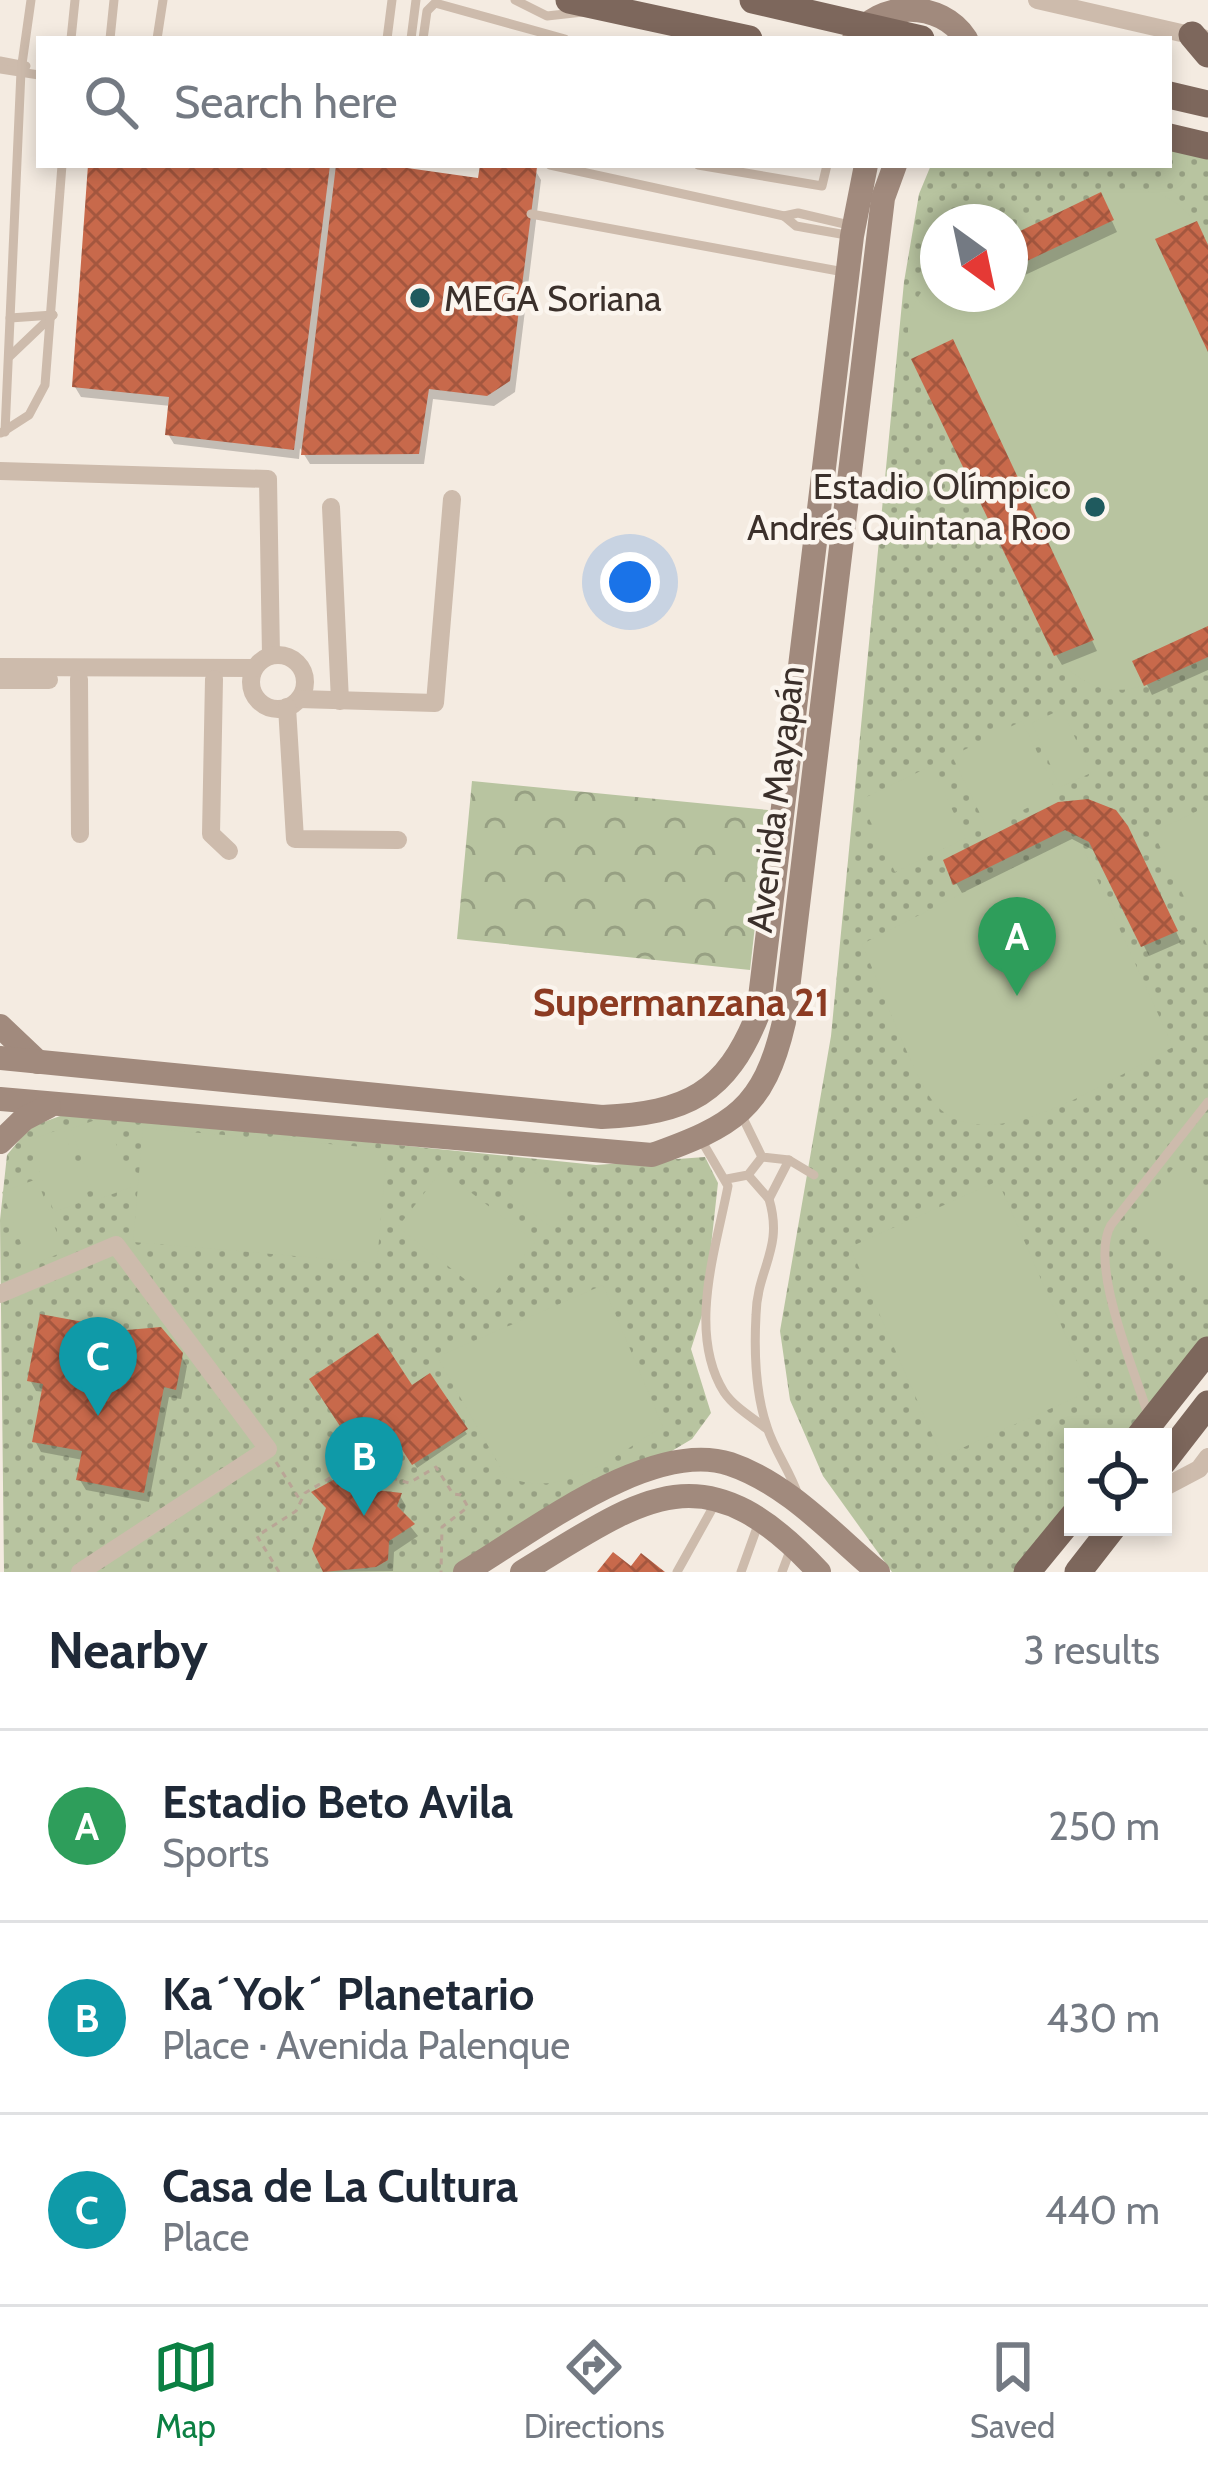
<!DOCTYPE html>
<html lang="en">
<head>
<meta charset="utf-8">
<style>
	body { margin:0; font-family:Cabin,sans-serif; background:#f6f6f7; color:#1f2937 }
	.controls { position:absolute; right:36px; bottom:36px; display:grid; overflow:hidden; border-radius:0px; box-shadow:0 6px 18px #0003 }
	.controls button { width:108px; height:108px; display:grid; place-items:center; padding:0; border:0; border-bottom:3px solid #e0e1e3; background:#fff; color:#1f2937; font:60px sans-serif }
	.compass { position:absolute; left:920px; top:204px; width:108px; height:108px; border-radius:50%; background:#fff; box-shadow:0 6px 18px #0003; rotate:147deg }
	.you { position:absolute; left:630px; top:582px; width:42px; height:42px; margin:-30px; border:9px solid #fff; border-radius:50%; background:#1a73e8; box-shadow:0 0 0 18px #1a73e833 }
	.badge { display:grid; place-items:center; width:78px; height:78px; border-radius:50%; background:#0b8043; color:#fff; font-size:39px; font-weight:700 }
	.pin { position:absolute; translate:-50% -99px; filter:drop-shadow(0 3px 6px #0008) }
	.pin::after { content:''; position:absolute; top:63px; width:42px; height:36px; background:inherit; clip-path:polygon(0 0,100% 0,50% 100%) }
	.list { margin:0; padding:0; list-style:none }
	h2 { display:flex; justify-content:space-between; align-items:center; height:156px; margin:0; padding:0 48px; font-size:51px }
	h2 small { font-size:39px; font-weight:400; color:#747a83 }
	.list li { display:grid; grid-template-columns:78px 1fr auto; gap:36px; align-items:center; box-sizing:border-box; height:192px; padding:0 48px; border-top:3px solid #e0e1e3 }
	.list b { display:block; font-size:45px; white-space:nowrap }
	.list p { margin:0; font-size:39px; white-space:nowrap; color:#747a83 }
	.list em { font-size:39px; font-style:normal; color:#747a83 }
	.icon { flex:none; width:66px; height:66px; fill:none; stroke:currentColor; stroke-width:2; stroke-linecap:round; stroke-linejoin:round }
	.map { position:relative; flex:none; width:1208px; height:1572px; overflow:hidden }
	.search { position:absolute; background:#fff; box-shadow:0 6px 18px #0003; left:36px; right:36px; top:36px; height:132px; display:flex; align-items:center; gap:30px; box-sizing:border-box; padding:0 42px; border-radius:0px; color:#747a83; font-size:45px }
	.sheet { height:732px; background:#fff }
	nav { display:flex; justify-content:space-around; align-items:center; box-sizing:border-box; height:168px; border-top:3px solid #e0e1e3; background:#fff; font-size:33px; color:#747a83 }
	nav a { display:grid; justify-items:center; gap:6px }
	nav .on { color:#0b8043 }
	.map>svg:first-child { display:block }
	.grass { fill:url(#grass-dots); fill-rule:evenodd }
	.forest { fill:url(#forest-crowns) }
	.pitch { fill:#b8c4a0 }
	.shadow { fill:#0003 }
	.building { fill:url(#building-cross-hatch) }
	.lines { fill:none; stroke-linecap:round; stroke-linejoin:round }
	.path { stroke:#b9a596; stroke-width:3; stroke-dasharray:6 6; stroke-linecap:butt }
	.lane { stroke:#cdbbac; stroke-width:9 }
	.street { stroke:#cdbbac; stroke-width:18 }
	.secondary { stroke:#a18a7d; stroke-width:24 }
	.primary { stroke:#7d675c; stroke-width:27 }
	.poi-dot { fill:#1f5a5e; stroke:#fbf5ee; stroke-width:4.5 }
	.labels { text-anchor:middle; stroke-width:9; stroke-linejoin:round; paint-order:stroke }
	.poi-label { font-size:36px; fill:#3b302b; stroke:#fbf5ee; text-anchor:start }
	.street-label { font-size:36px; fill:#3b302b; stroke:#fbf5ee }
	.neighbourhood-label { font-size:39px; font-weight:bold; fill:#8c3b22; stroke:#fbf5ee }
</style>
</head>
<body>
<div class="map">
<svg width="1208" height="1572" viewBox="0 0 1208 1572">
	<defs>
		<pattern id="grass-dots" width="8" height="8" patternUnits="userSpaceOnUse" patternTransform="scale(3)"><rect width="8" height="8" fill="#b8c4a0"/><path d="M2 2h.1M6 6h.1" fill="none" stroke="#97a083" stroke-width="1.8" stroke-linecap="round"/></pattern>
		<pattern id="forest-crowns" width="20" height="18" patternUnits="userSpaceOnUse" patternTransform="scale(3)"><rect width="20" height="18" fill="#b8c4a0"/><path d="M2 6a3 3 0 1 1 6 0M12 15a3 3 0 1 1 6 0" fill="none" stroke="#97a083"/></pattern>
		<pattern id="building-cross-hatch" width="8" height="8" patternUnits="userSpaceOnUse" patternTransform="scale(3)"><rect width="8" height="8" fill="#c8694b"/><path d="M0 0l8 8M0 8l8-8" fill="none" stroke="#a4573f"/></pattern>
	</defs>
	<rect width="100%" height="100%" fill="#f4ebe1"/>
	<g class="grass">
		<path d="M1169 146 1208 155V1345L1136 1437H1073V1517L1030 1572H892L823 1476 790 1400 780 1331 831 1036 904 282 919 194 931 165H1169ZM938 222H1010V294H938Z"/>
		<polygon points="71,1112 596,1165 705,1157 718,1183 704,1309 691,1349 711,1413 692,1439 468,1572 4,1572 0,1220 7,1155 30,1127"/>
	</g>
	<polygon class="forest" points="472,781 768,810 750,970 457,939"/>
	<g class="pitch">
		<path d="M1129 188C1170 192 1190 207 1208 245V657C1146 686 1109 714 1054 656L911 359C903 323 911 298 938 274V294H1010V236L1101 192Z"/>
		<polygon points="1062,709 1091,773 1060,787 1032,723"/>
		<polygon points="1022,721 1057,793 987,828 952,756"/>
		<polygon points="931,766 966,838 895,872 860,800"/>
		<polygon points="1208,806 1208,947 1153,832"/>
		<path d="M1077 835 1173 1047C1116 1075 990 1164 936 1105 916 1084 877 977 862 944Z"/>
		<polygon points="106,1116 132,1187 96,1200 71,1129"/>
		<polygon points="63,1128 89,1199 54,1212 28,1141"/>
		<polygon points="143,1128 387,1149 377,1263 133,1242"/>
		<polygon points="1175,1166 1208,1192 1208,1285 1130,1221"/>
		<polygon points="528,1167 573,1203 553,1229 507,1193"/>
		<polygon points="442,1170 535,1242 490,1299 398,1227"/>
		<polygon points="37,1179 64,1252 29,1265 2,1192"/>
		<polygon points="998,1181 1090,1391 942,1457 850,1247"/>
		<path d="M603 1285 663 1427C610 1457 568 1500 506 1477L437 1357Z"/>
	</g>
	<g class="shadow">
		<polygon points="91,165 393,165 392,170 480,181 483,165 535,170 541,180 515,392 494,406 433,399 424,464 310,464 300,448 299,459 174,444 168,434 171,406 81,397 75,387"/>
		<polygon points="1105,206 1117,232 1010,282 1010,240"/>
		<polygon points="960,294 984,294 965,303"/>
		<polygon points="957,353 1097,651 1062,665 1056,655"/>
		<polygon points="1208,629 1208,670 1152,695 1136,662"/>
		<polygon points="1087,802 1133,840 1181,942 1149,956 1097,852 1072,839 962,893 956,883"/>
		<polygon points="181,1355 187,1366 181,1399 169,1397 149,1502 86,1490 80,1480 83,1460 41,1452 35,1441 45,1392 36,1391 30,1380"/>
		<polygon points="429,1377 467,1434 417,1468 394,1433 362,1454 313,1380 411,1389"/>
		<polygon points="351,1474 359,1491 400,1496 406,1506 402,1516 418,1536 394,1552 393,1571 326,1572 315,1549 329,1511 315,1493"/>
	</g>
	<g class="building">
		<polygon points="88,165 330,165 294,450 165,435 169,397 72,387"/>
		<polygon points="336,165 386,165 478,178 480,165 537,167 510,381 487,396 429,389 419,454 301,455"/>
		<polygon points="1101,192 1114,220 1010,269 1010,236"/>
		<polygon points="1197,221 1208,245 1208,352 1155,239"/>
		<polygon points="953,339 1094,640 1054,656 911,359"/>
		<polygon points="1208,626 1208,657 1144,686 1132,661"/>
		<polygon points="1088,799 1116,810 1128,826 1178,931 1141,947 1089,842 1065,830 953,885 943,860 1058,802"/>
		<polygon points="40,1314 127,1330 161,1327 183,1353 176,1390 164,1387 144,1493 76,1480 82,1451 32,1442 43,1384 27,1381"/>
		<polygon points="378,1333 412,1385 430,1373 468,1429 412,1465 390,1431 357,1452 309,1379"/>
		<polygon points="352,1470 357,1488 402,1493 397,1506 415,1524 389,1541 388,1560 376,1567 323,1572 312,1549 326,1508 311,1492"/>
		<polygon points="613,1552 631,1566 641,1553 665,1572 597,1572"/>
	</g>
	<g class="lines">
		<g class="path">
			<polyline points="276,1462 300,1500"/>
			<polyline points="279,1572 257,1536 296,1511 305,1493 350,1466 409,1483 436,1467 453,1494 461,1495 468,1507 442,1527 441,1572"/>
		</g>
		<g class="lane">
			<polyline points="515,0 547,16 583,12"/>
			<polyline points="71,39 75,0"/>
			<polyline points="110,39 114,0"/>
			<polyline points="157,39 163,0"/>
			<polyline points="387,39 392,0"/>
			<polyline points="411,39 416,0"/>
			<polyline points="423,39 427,11 435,3 565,39"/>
			<polyline points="0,61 26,66"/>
			<polyline points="0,69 39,75"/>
			<polyline points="550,165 784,216 798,213 849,225"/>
			<polyline points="698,165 822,186 827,165"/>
			<polyline points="531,214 844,272"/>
			<polyline points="784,216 796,226 852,236"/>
			<polyline points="10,318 53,315"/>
			<polyline points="10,356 53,315"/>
			<polyline points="5,432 21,71 31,0"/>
			<polyline points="1,433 29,415 45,385 62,165"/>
			<polyline points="741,1114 762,1157 789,1160 814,1175"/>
			<path d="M700 1138 728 1186C716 1249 687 1332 724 1392 734 1407 753 1418 767 1429"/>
			<polyline points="748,1175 769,1199 789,1160"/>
			<polyline points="727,1179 748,1175 762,1157"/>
			<path d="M769 1199C784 1249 757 1268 756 1315 754 1352 755 1392 767 1427 774 1450 790 1471 798 1495"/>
			<path d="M1149 1418C1136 1373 1088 1265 1111 1225L1208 1102"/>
			<polyline points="677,1572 716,1502"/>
			<polyline points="741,1572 759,1522"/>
			<polyline points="782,1572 791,1548"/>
		</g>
		<g class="street">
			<polyline points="1037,0 1203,38"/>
			<polyline points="0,471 268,479 271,655"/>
			<polyline points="331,507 340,701"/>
			<circle cx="278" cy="682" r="27"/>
			<polyline points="0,667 254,668"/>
			<polyline points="79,679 80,834"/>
			<polyline points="214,679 211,834 229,851"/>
			<polyline points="0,680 49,680"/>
			<polyline points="299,699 435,703 452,499"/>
			<polyline points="287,707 295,839 398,840"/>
			<polyline points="0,1294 116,1245 268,1449 80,1572"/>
			<polyline points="1163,1488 1199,1469 1208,1457"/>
		</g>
		<g class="secondary">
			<path d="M854 39C879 0 941 0 966 39"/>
			<polyline points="0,1026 38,1062"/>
			<path d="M0 1058 602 1117C687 1113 726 1094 758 1014L852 236 866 165"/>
			<path d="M0 1099 652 1155C733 1126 764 1109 784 1022L883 198 895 165"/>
			<polyline points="0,1142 24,1119 49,1106"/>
			<path d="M465 1572C531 1533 651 1438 730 1464 787 1483 833 1534 878 1572"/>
			<path d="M522 1572C646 1496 704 1448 819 1572"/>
		</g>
		<g class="primary">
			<polyline points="569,0 749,39"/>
			<polyline points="753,0 921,39"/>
			<polyline points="1192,35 1208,54"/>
			<polyline points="1169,95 1208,104"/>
			<polyline points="1169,137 1208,146"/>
			<polyline points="1139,1437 1208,1350"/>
			<polyline points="1163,1462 1208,1404"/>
			<polyline points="1027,1572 1073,1516"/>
			<polyline points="1078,1572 1113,1527"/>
		</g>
	</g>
	<g class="poi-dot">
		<circle cx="420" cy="298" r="12"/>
		<circle cx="1095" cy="507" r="12"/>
	</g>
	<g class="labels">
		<g class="poi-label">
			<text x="444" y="311">MEGA Soriana</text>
			<text x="1071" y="499" text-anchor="end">Estadio Olímpico<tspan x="1071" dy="41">Andrés Quintana Roo</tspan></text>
		</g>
		<g class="street-label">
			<text transform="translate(775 799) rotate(-83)" y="13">Avenida Mayapán</text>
		</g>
		<g class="neighbourhood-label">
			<text x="681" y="1016">Supermanzana 21</text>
		</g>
	</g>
</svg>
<div class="controls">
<button><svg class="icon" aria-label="locate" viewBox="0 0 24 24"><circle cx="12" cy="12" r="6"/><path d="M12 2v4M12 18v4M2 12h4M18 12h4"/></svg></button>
</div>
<svg class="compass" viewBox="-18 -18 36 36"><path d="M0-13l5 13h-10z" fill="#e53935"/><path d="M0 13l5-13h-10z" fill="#747a83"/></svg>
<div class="you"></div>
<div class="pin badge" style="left:1017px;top:996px;background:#2e9e5b">A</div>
<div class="pin badge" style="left:364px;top:1516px;background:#0f9aa8">B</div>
<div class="pin badge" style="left:98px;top:1416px;background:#0f9aa8">C</div>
<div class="search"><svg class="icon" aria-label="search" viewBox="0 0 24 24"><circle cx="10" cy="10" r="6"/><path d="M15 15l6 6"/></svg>Search here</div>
</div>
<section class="sheet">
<h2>Nearby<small>3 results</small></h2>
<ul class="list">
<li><span class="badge" style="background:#2e9e5b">A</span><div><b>Estadio Beto Avila</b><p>Sports</p></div><em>250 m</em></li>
<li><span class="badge" style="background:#0f9aa8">B</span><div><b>Ka´Yok´ Planetario</b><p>Place · Avenida Palenque</p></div><em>430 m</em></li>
<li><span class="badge" style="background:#0f9aa8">C</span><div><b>Casa de La Cultura</b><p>Place</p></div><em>440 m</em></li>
</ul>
</section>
<nav>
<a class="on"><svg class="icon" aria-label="map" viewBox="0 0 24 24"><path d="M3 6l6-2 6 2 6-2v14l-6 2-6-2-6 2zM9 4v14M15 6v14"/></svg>Map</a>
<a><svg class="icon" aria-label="directions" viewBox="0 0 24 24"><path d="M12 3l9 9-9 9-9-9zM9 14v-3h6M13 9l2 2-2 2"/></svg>Directions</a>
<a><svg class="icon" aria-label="saved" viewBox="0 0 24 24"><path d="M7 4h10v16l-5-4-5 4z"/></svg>Saved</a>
</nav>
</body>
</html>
